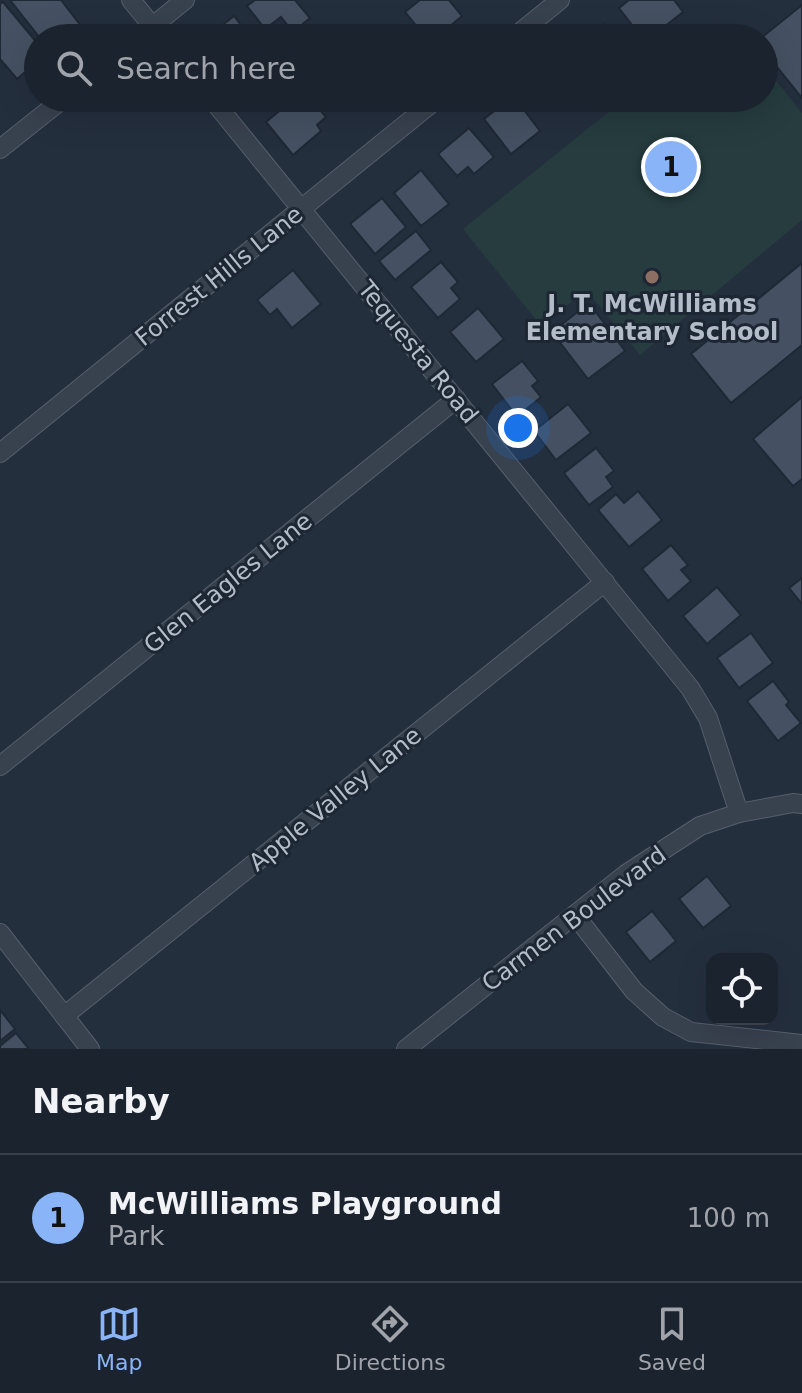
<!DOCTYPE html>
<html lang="en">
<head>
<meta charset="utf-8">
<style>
	body { margin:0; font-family:"DejaVu Sans",sans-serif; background:#282f3a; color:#f1f3f6 }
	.controls { position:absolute; right:24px; bottom:24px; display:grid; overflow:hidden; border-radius:16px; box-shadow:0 8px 32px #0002 }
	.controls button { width:72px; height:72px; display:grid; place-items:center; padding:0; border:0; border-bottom:2px solid #39404a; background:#1b232e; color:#f1f3f6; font:40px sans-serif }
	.you { position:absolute; left:518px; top:428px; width:28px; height:28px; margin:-20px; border:6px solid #fff; border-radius:50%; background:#1a73e8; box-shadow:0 0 0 12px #1a73e833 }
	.badge { display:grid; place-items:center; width:52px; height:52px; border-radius:50%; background:#8ab4f8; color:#111; font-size:26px; font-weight:700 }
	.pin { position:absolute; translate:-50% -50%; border:4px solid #fff; box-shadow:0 2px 8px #0006 }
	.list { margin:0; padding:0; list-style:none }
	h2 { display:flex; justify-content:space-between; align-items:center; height:104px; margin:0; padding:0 32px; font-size:34px }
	h2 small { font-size:26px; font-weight:400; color:#a0a4aa }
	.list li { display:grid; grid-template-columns:52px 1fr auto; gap:24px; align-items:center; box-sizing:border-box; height:128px; padding:0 32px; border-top:2px solid #39404a }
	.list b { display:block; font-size:30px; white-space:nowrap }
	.list p { margin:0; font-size:26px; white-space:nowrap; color:#a0a4aa }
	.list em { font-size:26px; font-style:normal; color:#a0a4aa }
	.icon { flex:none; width:44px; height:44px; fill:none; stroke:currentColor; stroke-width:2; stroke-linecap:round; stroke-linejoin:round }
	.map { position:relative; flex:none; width:802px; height:1049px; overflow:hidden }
	.search { position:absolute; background:#1b232e; box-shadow:0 8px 32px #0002; left:24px; right:24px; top:24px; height:88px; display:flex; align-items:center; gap:20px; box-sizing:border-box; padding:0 28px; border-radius:44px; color:#a0a4aa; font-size:30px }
	.sheet { height:232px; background:#1b232e }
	nav { display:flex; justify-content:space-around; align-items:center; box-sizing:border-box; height:112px; border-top:2px solid #39404a; background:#1b232e; font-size:22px; color:#a0a4aa }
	nav a { display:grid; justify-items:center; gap:4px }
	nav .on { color:#8ab4f8 }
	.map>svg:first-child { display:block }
	.green { fill:#263c3f }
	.building { fill:#455162; stroke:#1f2835; stroke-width:2 }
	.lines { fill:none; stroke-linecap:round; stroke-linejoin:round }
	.street-casing { stroke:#565f6c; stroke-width:20 }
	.street { stroke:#38414e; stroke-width:18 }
	.education-dot { fill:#8d6e63; stroke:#1d2633; stroke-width:3 }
	.labels { text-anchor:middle; stroke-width:6; stroke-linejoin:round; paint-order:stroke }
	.street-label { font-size:24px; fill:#b4bcc9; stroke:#1d2633 }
	.poi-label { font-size:24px; font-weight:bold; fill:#b4bcc9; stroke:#1d2633 }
</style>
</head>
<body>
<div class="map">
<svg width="802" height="1049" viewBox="0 0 802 1049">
	<rect width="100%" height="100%" fill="#242f3e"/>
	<polygon class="green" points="764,66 802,113 802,220 640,355 586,290 541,326 463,229 626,98 764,98"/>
	<g class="building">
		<polygon points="10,0 61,0 81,26 66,38 40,38"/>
		<polygon points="255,0 295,0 310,18 293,32 281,17 265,29 247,6"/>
		<polygon points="420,0 449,0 462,16 436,38 426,38 405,12"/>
		<polygon points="629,0 674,0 683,12 650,38 642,38 619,8"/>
		<polygon points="3,2 38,44 38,61 17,79 0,59 0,4"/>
		<polygon points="802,5 802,98 764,51 764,38 761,38"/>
		<polygon points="234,16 251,38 206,38"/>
		<polygon points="604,24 616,38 587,38"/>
		<polygon points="395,27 405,38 381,38"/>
		<polygon points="295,98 310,98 326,117 317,125 321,131 293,155 266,122"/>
		<polygon points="333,98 359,98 343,111"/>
		<polygon points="511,98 515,98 540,131 511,154 484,119"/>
		<polygon points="469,128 494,157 474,174 468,167 457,176 438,154"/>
		<polygon points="421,170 449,204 421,226 394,193"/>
		<polygon points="382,198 406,227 375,254 350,224"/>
		<polygon points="416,231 431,250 395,280 379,261"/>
		<polygon points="441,262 458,282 451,288 460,299 438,318 411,287"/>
		<polygon points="802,263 802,345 731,403 691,354"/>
		<polygon points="293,270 321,304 292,328 277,309 270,315 257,300"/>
		<polygon points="589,303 625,351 588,379 552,332"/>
		<polygon points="478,308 504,339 476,362 450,332"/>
		<polygon points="522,361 538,381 532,386 541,397 517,417 492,384"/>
		<polygon points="802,397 802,479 793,486 753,439"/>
		<polygon points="568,404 591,433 556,460 534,431"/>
		<polygon points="596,448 614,471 606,477 613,487 589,505 564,473"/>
		<polygon points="638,491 662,520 629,547 598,510 616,494 624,503"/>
		<polygon points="671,545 688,565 681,570 691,581 668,601 642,569"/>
		<polygon points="802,578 802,604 789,588"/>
		<polygon points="717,587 741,615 707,644 683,616"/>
		<polygon points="751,633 773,663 739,688 717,658"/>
		<polygon points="773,681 789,702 786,705 801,723 778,741 747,701"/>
		<polygon points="707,876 731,906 703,928 679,899"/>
		<polygon points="652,911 676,941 650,962 626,932"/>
		<polygon points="0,1010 15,1029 0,1041"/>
		<polygon points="16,1033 29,1049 0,1049 0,1046"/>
	</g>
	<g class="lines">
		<defs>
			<g id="street">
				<polyline points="131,0 162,38"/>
				<polyline points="138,38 185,0"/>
				<polyline points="513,38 560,0"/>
				<polyline points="211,98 690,688 708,718 739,813"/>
				<polyline points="0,149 64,98"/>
				<polyline points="0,453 438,98"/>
				<polyline points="0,766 456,399"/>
				<polyline points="575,915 634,991 663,1017 691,1032 802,1044"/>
				<polyline points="0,933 90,1049"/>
				<polyline points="64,1016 605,582"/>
				<polyline points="406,1049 626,874 700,826 739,813 793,803 802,804"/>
			</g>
		</defs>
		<use href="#street" class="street-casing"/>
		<use href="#street" class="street"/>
	</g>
	<circle class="education-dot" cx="652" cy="277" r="8"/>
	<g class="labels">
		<g class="street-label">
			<text transform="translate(219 276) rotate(-39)" y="8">Forrest Hills Lane</text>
			<text transform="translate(418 352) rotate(51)" y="8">Tequesta Road</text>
			<text transform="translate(228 583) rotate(-39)" y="8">Glen Eagles Lane</text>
			<text transform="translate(335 799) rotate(-39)" y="8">Apple Valley Lane</text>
			<text transform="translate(574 919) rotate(-37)" y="8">Carmen Boulevard</text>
		</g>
		<g class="poi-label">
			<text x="652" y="312">J. T. McWilliams<tspan x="652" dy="28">Elementary School</tspan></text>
		</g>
	</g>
</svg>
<div class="controls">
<button><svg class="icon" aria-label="locate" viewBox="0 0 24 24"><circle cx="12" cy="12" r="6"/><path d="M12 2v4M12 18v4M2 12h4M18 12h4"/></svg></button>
</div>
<div class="you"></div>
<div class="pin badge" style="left:671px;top:167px">1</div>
<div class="search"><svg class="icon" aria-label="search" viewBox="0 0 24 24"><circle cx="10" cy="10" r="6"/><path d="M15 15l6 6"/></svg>Search here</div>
</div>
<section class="sheet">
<h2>Nearby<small></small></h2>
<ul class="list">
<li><span class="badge">1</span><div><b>McWilliams Playground</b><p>Park</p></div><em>100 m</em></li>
</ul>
</section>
<nav>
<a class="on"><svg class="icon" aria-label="map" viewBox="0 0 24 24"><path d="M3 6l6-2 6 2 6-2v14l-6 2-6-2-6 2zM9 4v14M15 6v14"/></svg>Map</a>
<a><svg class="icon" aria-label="directions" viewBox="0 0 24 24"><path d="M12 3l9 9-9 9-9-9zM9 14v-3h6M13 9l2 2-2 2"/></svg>Directions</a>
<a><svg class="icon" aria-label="saved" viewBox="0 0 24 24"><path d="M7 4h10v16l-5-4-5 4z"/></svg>Saved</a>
</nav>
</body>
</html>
